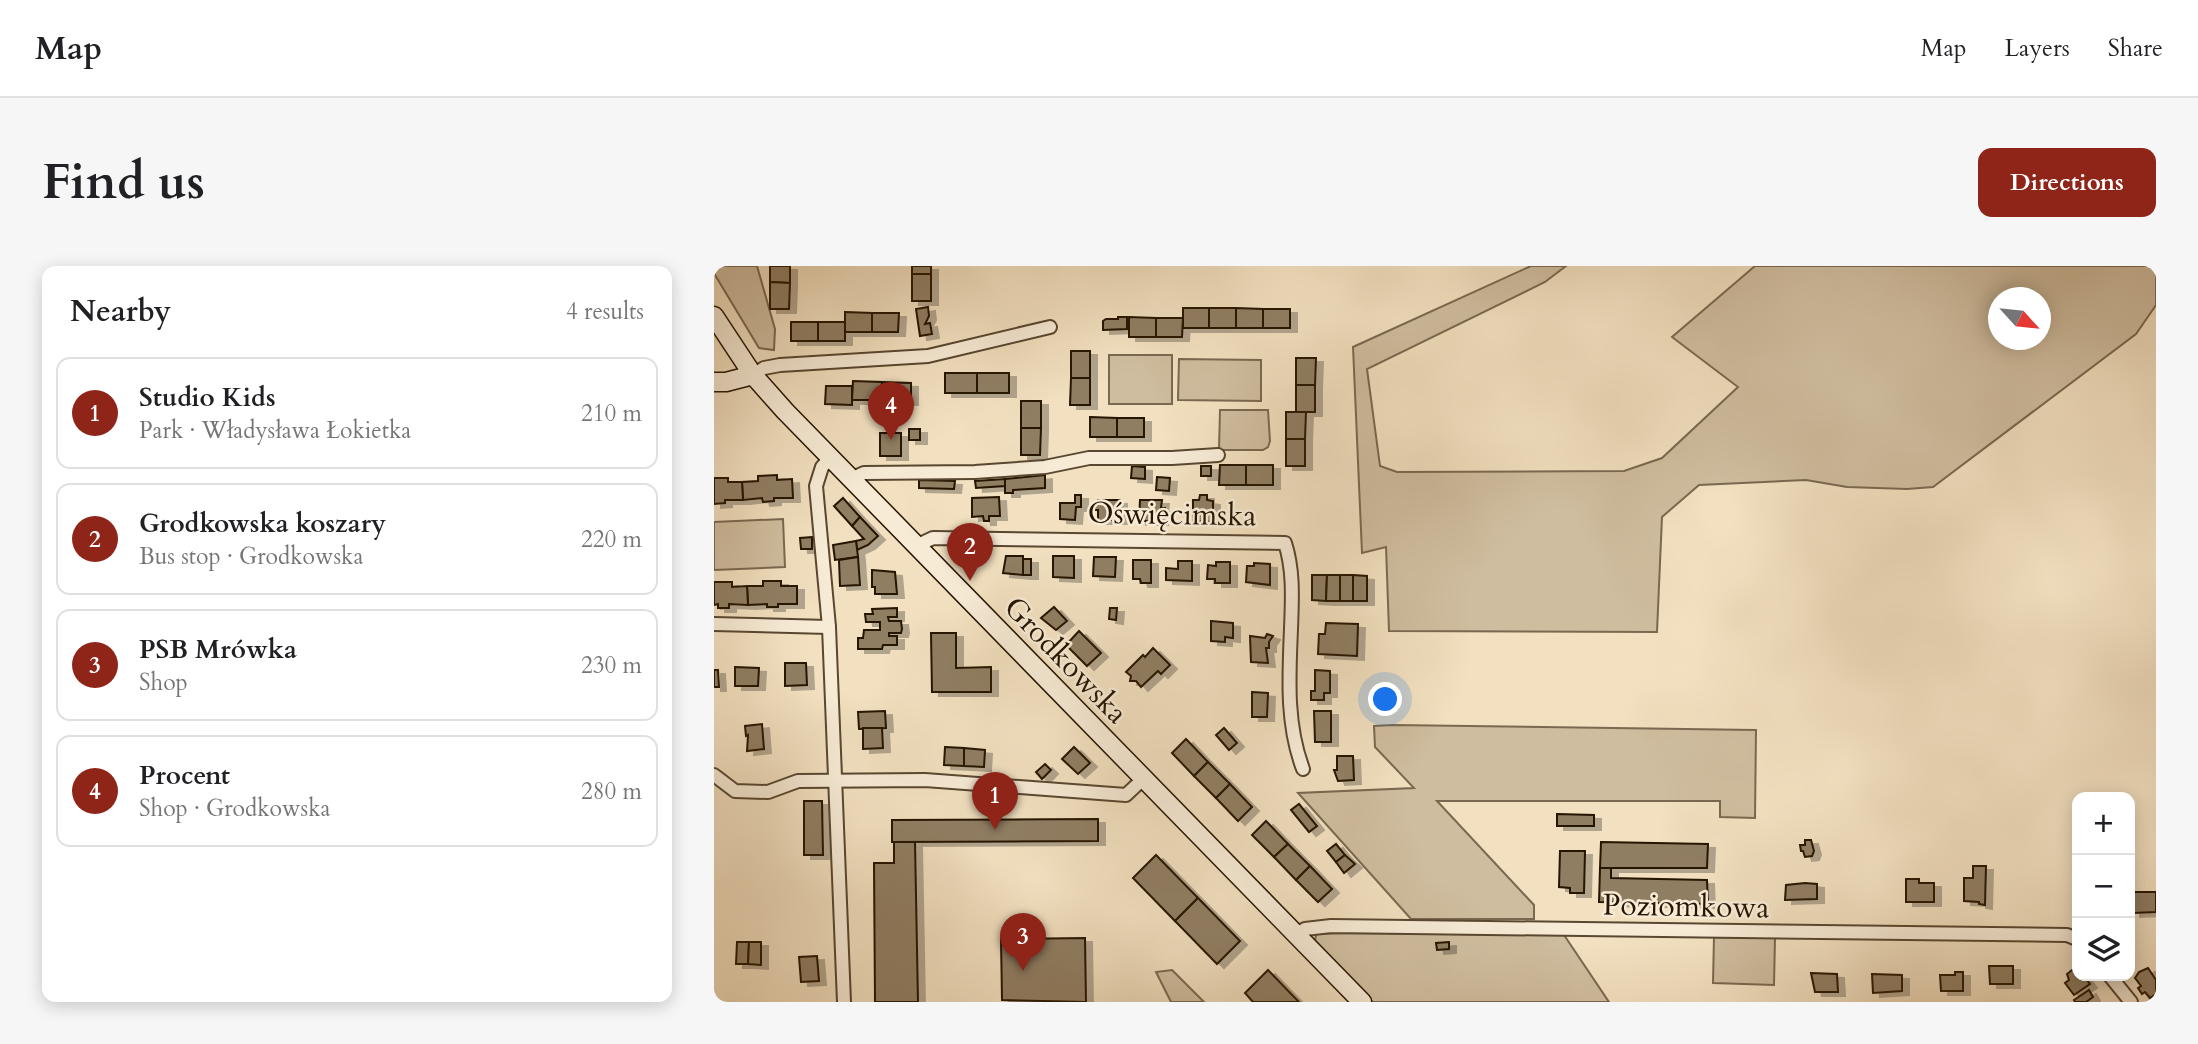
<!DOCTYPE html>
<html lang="en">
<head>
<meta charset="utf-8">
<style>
	body { margin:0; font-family:Cardo,serif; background:#f6f6f6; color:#202124 }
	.controls { position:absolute; right:21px; bottom:21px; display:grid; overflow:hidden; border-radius:14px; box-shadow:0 4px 18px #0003 }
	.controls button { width:63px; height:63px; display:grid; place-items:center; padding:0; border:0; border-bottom:2px solid #e0e0e0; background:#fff; color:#202124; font:35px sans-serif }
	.compass { position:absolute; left:1274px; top:21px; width:63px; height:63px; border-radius:50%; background:#fff; box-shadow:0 4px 18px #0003; rotate:117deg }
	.you { position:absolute; left:672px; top:434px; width:24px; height:24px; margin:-18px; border:5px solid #fff; border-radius:50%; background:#1a73e8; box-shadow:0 0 0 10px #1a73e833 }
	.badge { display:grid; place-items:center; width:46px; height:46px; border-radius:50%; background:#8f2418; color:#fff; font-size:23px; font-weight:700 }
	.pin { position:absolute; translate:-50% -58px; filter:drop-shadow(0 2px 4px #0008) }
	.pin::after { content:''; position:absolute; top:37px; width:24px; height:21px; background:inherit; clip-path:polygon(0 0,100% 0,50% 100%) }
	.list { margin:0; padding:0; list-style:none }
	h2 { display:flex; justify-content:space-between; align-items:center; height:91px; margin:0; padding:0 28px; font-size:30px }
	h2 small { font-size:23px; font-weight:400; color:#757577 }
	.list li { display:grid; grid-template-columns:46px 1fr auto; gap:21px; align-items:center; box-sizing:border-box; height:112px; margin:0 14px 14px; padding:0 14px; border:2px solid #e0e0e0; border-radius:14px }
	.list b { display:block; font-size:26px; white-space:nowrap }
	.list p { margin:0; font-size:23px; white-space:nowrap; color:#757577 }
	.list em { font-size:23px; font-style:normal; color:#757577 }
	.icon { flex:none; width:38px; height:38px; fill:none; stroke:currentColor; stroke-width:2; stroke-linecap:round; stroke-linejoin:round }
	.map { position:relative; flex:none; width:1442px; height:736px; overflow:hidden; border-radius:14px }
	header { display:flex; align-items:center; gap:42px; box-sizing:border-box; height:98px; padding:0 35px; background:#fff; border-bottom:2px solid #e0e0e0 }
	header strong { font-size:33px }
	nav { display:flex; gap:38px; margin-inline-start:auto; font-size:24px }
	.intro { display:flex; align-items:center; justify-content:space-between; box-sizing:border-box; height:168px; padding:0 42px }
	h1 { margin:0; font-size:49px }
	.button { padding:18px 32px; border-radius:14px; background:#8f2418; color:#fff; font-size:24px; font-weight:700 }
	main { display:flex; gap:42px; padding:0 42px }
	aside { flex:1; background:#fff; border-radius:14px; box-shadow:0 4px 18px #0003 }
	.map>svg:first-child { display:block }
	.green { fill:#cfbd9f; stroke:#7a6850; stroke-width:2; fill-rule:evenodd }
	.building { fill:#907e64; stroke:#261400; stroke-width:2; filter:url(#shadow) }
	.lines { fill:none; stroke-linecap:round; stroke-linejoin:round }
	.street-casing { stroke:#594730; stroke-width:16 }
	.secondary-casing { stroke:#261400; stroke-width:21 }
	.street { stroke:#f7ebd6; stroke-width:12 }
	.secondary { stroke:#f7ebd6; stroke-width:18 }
	.labels { text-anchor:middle; stroke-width:5; stroke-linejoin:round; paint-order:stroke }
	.street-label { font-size:30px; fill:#261400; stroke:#f7ebd6 }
</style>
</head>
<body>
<header>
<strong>Map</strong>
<nav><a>Map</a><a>Layers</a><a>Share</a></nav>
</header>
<div class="intro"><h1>Find us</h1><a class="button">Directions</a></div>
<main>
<aside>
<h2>Nearby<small>4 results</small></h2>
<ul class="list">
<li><span class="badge">1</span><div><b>Studio Kids</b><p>Park · Władysława Łokietka</p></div><em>210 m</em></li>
<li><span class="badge">2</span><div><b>Grodkowska koszary</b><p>Bus stop · Grodkowska</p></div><em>220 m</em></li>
<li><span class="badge">3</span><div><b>PSB Mrówka</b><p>Shop</p></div><em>230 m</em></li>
<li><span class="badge">4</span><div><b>Procent</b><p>Shop · Grodkowska</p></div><em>280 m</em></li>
</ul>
</aside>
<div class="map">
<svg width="1442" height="736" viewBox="0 0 1442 736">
	<defs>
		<filter id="shadow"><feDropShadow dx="7" dy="4" stdDeviation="0" flood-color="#0004"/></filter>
	</defs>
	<rect width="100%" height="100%" fill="#f2e0c0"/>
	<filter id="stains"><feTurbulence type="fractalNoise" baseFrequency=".00286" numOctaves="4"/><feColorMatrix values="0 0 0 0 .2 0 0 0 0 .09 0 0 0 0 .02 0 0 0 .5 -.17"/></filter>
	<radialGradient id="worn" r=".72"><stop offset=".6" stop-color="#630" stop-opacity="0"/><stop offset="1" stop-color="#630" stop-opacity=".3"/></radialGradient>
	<g class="green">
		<polygon points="0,0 43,0 61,63 60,84 45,82 1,9"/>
		<path d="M817 0H852L831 16 653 103 666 200 683 206 910 205 948 192 1024 121 958 71 1041 0H1442V39L1422 68 1219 221 1193 223 1133 221 1092 214 985 219 948 251 943 366 675 365 672 281 648 287 639 81ZM1284 32H1326V74H1284Z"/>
		<rect x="395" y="89" width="63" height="49"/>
		<polygon points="465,93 547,94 547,135 464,134"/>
		<polygon points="506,144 554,144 556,175 554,181 549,184 505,184"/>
		<polygon points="69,253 71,301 0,304 0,256"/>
		<polygon points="679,459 1042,464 1041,552 1006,551 1006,535 723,535 820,639 820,653 697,653 584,527 700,522 661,481 660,460"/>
		<polygon points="632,667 850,669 895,736 659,736 601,676 602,668"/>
		<polygon points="1000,671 1061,672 1060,719 999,717"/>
		<polygon points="458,704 490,736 457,736 442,706"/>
	</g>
	<g class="building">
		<polygon points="56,0 76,0 76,17 56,16"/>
		<rect x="198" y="0" width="19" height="8"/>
		<rect x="198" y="8" width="19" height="27"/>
		<polygon points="56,16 76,17 75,43 56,43"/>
		<polygon points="214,41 215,50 211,58 216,57 218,68 206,70 202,43"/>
		<rect x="469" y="42" width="26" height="20"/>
		<rect x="495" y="42" width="27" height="20"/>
		<polygon points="522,42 549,43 549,62 522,62"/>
		<rect x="549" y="43" width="27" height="19"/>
		<polygon points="131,46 158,47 158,66 131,66"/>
		<polygon points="158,47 185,47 184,66 158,66"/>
		<polygon points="404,51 413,51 413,63 389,64 389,55 392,53 404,53"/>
		<polygon points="415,51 442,52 442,71 415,71"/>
		<polygon points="442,52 469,52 468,71 442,71"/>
		<rect x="77" y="56" width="27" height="19"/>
		<rect x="104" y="56" width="27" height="19"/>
		<rect x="357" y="85" width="19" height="27"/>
		<polygon points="582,92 602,92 601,119 582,119"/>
		<rect x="231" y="107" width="32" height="20"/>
		<rect x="263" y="107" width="32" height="20"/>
		<polygon points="357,112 376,112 376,139 356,139"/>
		<polygon points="139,115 168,116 167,134 138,134"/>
		<polygon points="168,116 197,117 197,135 167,134"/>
		<rect x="582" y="119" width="19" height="27"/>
		<polygon points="112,120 138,120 138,139 111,138"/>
		<rect x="307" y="135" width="20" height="27"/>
		<polygon points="572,146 592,146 591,173 572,173"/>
		<polygon points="376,151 403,152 403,171 376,171"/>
		<rect x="403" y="152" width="27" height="19"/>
		<polygon points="307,162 327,162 326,189 307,189"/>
		<rect x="195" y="163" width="11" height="11"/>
		<rect x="166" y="167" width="21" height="23"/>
		<rect x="572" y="173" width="19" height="27"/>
		<polygon points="506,199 532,199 532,219 505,219"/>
		<rect x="532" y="199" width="27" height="20"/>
		<polygon points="418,200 431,201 431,213 417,212"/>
		<rect x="487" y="200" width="10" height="10"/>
		<polygon points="63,209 63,214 78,213 79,232 60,232 60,235 49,236 48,232 29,234 28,216 44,215 44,210"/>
		<polygon points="331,209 331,222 299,224 299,227 291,227 291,213"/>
		<polygon points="443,211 456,212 455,225 442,224"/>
		<polygon points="0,212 14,212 14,216 28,216 29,234 11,234 11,237 0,238"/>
		<polygon points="291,213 291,220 262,222 261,215"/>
		<polygon points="205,214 241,215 240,223 205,222"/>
		<polygon points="361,229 367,229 367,241 362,241 361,254 346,253 346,237 361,237"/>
		<polygon points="486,229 493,229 493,234 499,235 499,256 479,255 479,234 485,234"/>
		<polygon points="285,231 286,250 275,250 275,255 270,255 269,250 258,251 258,232"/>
		<polygon points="129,232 146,251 138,260 120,240"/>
		<polygon points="384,234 406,234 406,254 384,254 384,244 381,244 381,239 384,239"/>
		<polygon points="426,234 448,234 447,242 451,242 451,248 447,248 447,255 425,255"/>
		<polygon points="146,251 164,270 154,279 143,284 142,275 150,273 138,260"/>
		<polygon points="98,271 98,283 87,283 86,272"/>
		<polygon points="142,275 144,291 121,294 119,279"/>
		<polygon points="292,290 309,290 309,309 289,307"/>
		<polygon points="339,290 360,290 360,312 339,311"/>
		<polygon points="144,291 146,319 126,320 125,294"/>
		<polygon points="380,291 402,291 401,311 379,310"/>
		<rect x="309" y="293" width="8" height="16"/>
		<polygon points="419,294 437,294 437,317 427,317 426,313 419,313"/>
		<polygon points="464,295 478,295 478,315 452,314 452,302 464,303"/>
		<polygon points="502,296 516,296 516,317 501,317 501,313 493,313 494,299 502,300"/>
		<polygon points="540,297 556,298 556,319 532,316 533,300 540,300"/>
		<polygon points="158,304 181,306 183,328 161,328 161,321 158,321"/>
		<polygon points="598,309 613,309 612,335 598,334"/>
		<polygon points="613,309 626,309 626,335 612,335"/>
		<rect x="626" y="309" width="13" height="26"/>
		<polygon points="639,309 653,310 653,335 639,335"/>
		<polygon points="49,315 67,315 67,320 83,320 83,338 64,338 64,341 53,341 53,338 34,339 33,320 49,320"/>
		<polygon points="0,316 18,316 18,321 33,320 34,339 15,338 15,342 4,342 4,338 0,339"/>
		<polygon points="340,341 353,355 342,364 327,352"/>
		<polygon points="183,342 183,351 174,351 175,355 187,355 188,363 187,367 175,367 175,370 183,370 183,379 169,379 168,383 144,383 144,372 149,372 150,364 166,364 166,356 152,356 151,348 159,348 158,343"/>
		<polygon points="396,342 403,342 402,354 395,353"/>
		<polygon points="497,355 519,357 519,372 511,371 511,376 497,375"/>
		<polygon points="612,357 644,358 643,390 604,388 605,368 611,368"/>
		<polygon points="365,365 387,387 373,400 352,379"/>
		<polygon points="217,367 242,367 242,402 277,401 277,426 218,426"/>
		<polygon points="553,368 559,370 555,376 555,382 552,382 554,397 537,396 536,370 551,372"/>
		<polygon points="439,382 456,399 447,408 444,405 427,421 422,415 416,415 417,410 412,406 429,389 431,391"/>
		<polygon points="71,397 92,397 93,419 71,420"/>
		<polygon points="21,401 45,402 44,420 21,420"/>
		<polygon points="0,404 4,404 5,421 0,421"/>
		<polygon points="601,404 616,405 616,427 610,427 610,434 597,434 597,425 601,425"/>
		<polygon points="538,426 554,427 553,451 538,451"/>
		<polygon points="171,445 172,462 145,463 144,446"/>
		<polygon points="600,445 617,445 617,476 601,476"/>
		<polygon points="48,458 50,483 33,485 34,469 32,470 31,460"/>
		<polygon points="149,462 168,462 169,482 149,483"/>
		<polygon points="510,462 523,477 515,484 502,469"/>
		<polygon points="472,473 494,496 480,510 458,487"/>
		<polygon points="231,481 250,482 250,500 230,499"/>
		<polygon points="360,481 376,497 364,508 348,493"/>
		<polygon points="250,482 271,484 270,501 250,500"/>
		<polygon points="623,490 639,490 640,514 624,515 620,504 623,504"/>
		<polygon points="494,496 516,518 502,532 480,510"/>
		<polygon points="331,498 337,504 328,513 322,506"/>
		<polygon points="516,518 538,541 524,555 502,532"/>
		<polygon points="90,535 108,535 109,589 90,589"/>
		<polygon points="585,538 603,560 595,566 577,544"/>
		<polygon points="843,548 880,549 880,560 843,560"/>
		<polygon points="384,553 384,575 178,576 178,554"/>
		<polygon points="552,555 574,578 560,591 538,569"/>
		<polygon points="1091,574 1097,574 1100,585 1098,590 1091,591 1089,585 1087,585 1086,579 1091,579"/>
		<polygon points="180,576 201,576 204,736 161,736 160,597 180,597"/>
		<polygon points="887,576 994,578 993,602 886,602"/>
		<polygon points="574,578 596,600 582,614 560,591"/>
		<polygon points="622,578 631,589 622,596 613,585"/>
		<polygon points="846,585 871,585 870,627 856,627 856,622 845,621"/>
		<polygon points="442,589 484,632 461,655 419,612"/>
		<polygon points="631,589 641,598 630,607 622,596"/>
		<polygon points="596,600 618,623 604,636 582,614"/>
		<polygon points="1259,600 1272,600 1271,639 1265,638 1265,636 1250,635 1250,612 1259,612"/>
		<polygon points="886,602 897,602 897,612 993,614 994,638 885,636"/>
		<polygon points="1192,613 1205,613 1205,617 1220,617 1220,636 1192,636"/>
		<polygon points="1091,617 1103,618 1103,633 1071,634 1072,619"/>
		<polygon points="1419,626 1442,626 1442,646 1419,647"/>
		<polygon points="484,632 526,675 503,698 461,655"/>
		<polygon points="371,672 372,736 288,734 287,673"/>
		<polygon points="23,676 35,676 34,698 22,698"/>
		<polygon points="35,676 47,676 47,699 34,698"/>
		<polygon points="735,676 735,683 723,684 722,677"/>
		<polygon points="103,690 105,715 87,716 85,691"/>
		<polygon points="1275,700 1299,700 1299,718 1276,718"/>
		<polygon points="1434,702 1442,714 1442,728 1436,732 1431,726 1428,728 1424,722 1427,720 1421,712 1425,706"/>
		<polygon points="554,704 585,736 539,736 531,727"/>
		<polygon points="1358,704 1361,705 1363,710 1370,710 1376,718 1360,729 1351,717 1355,714 1353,708"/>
		<polygon points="1241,706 1249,706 1249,725 1227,725 1226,709 1241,709"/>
		<polygon points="1097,707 1123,708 1124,726 1101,726"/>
		<polygon points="1158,708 1188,709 1188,725 1159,727"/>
		<polygon points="1375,724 1379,731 1372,736 1361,736 1360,734"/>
	</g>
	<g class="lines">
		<defs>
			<g id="street">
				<polyline points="39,109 50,102 66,99 214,90 336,61"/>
				<polyline points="116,192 108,201 102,220 115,361 130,736"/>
				<polyline points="137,213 150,207 261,206 331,201 375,192 458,192 504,189"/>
				<path d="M202 280 219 272 571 277C580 305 578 334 577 363 575 411 572 458 589 503"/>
				<polyline points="0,358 115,361"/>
				<polyline points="0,509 21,525 54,526 84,515 211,514 412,529 429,513"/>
				<polyline points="582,668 591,663 617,660 1353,669 1363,673"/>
				<polyline points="1396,710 1417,736"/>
			</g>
			<g id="secondary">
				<polyline points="0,50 39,109 71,145 648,736"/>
				<polyline points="0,116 12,116 39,109"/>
			</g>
		</defs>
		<use href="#street" class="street-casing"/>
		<use href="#secondary" class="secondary-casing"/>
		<use href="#street" class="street"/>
		<use href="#secondary" class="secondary"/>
	</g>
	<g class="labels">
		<g class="street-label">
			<text transform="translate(458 248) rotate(1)" y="10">Oświęcimska</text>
			<text transform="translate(352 394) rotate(46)" y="10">Grodkowska</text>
			<text transform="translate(972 640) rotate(1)" y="10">Poziomkowa</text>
		</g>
	</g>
	<rect width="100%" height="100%" filter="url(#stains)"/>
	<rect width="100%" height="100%" fill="url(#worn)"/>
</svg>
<div class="controls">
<button>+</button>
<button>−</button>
<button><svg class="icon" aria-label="layers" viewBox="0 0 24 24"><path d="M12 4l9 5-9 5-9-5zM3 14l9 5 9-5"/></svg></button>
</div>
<svg class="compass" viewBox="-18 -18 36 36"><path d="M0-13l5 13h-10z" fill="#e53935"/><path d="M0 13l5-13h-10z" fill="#757577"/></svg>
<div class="you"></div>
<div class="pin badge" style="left:281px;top:564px">1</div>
<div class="pin badge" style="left:256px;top:315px">2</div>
<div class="pin badge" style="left:309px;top:705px">3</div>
<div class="pin badge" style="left:177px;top:174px">4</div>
</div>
</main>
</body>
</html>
